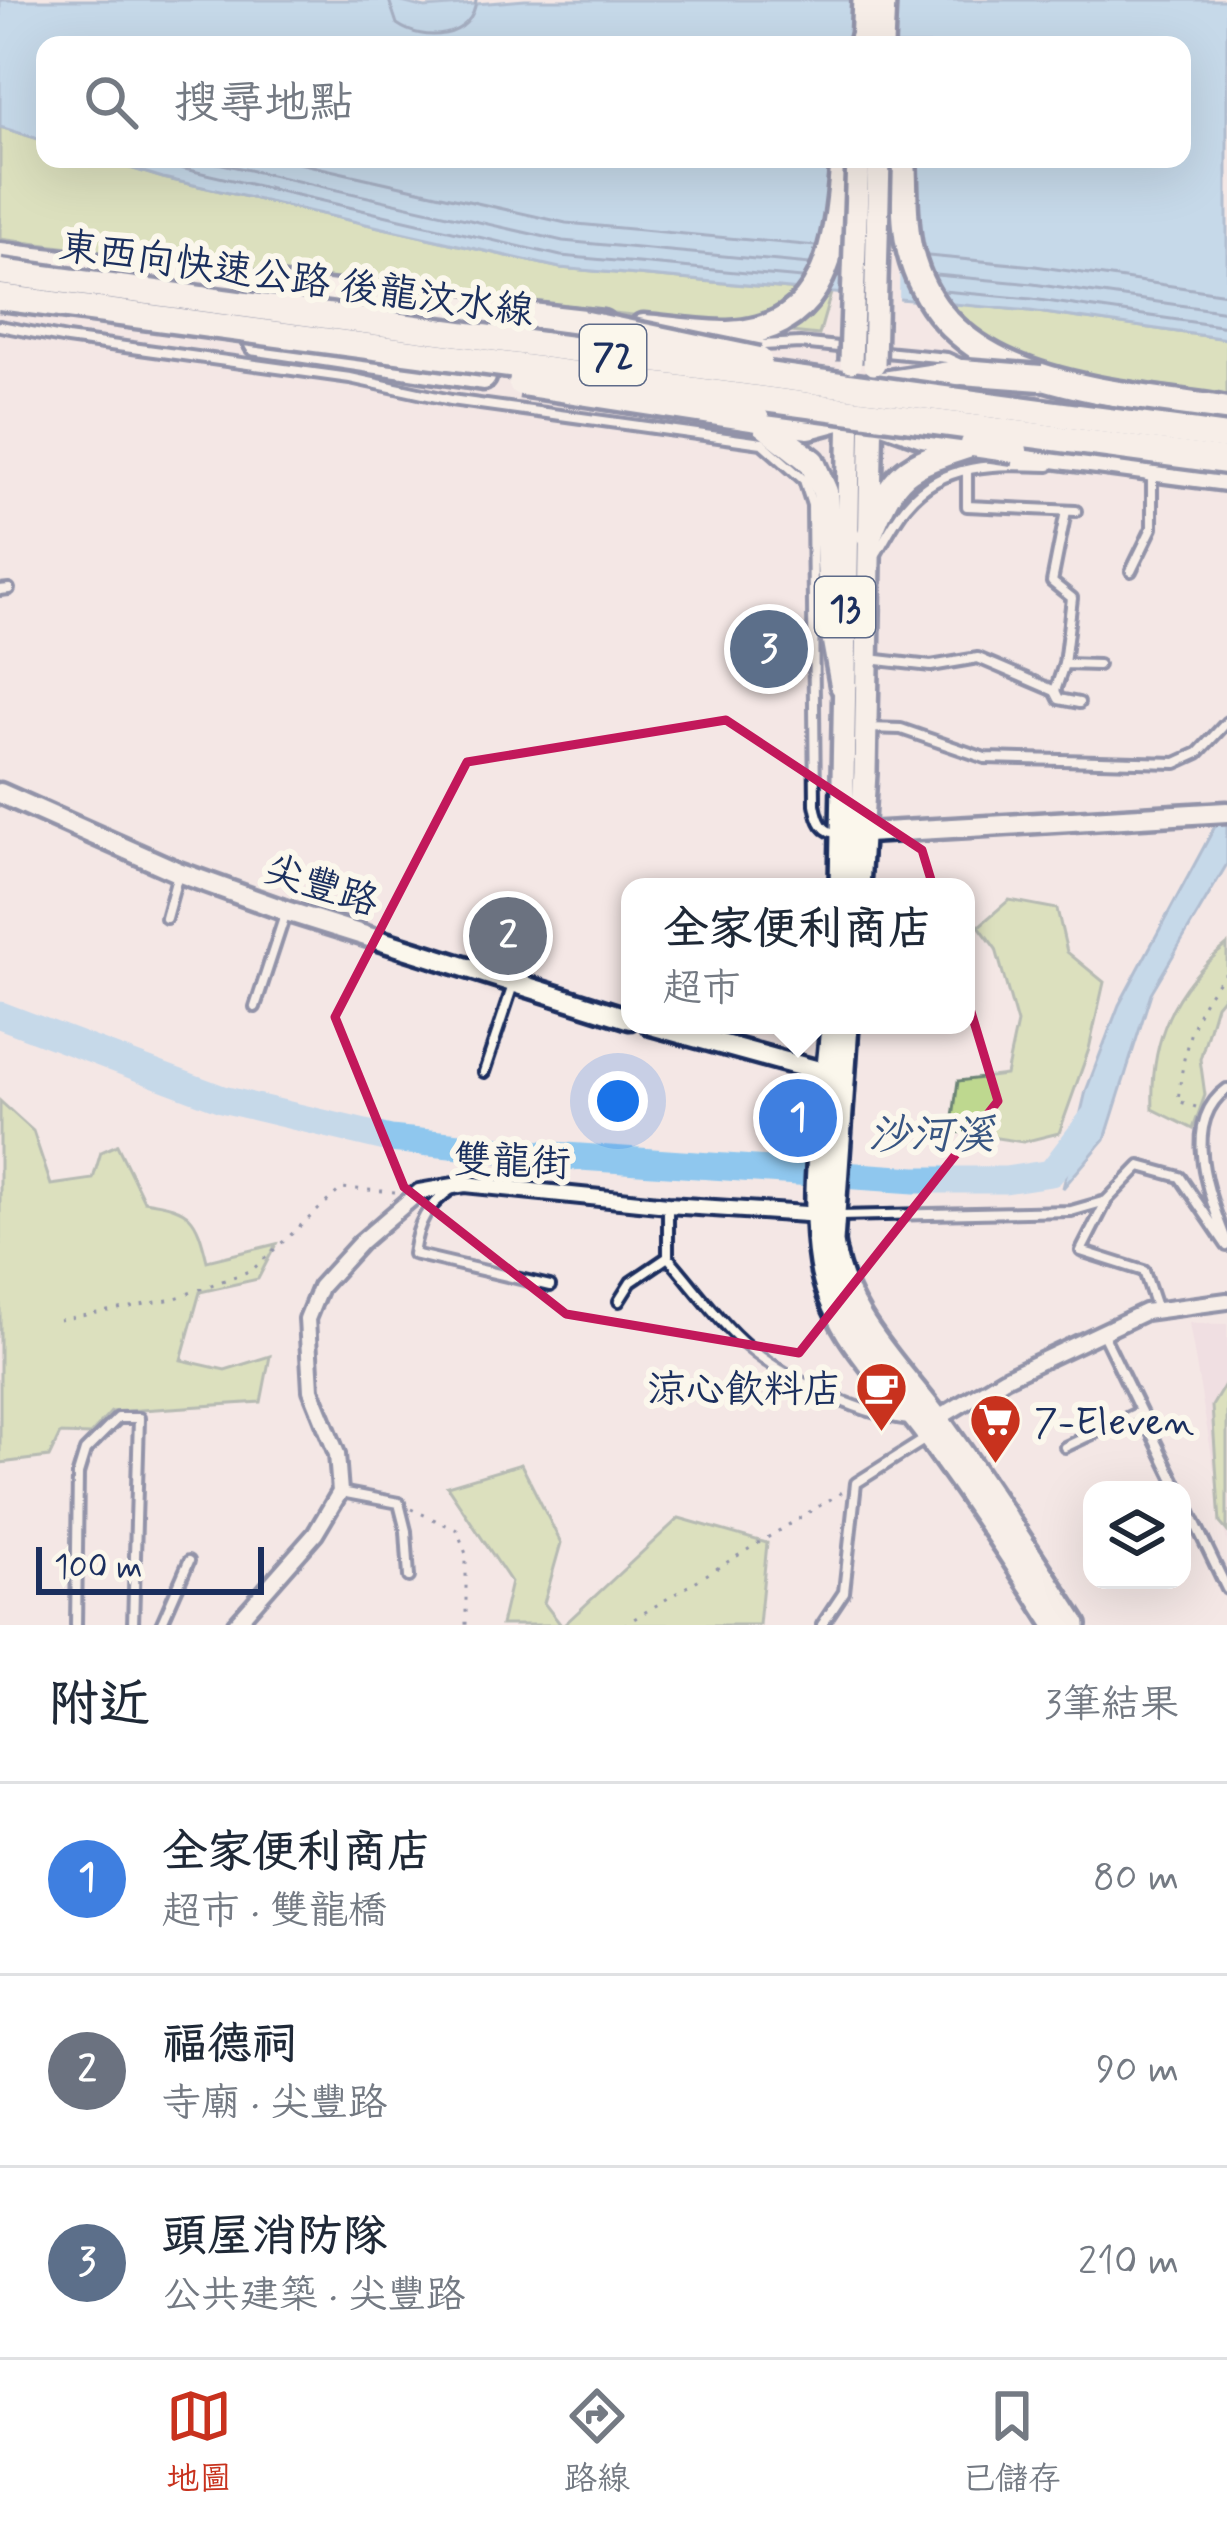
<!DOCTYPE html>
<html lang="zh-TW">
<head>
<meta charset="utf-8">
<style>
	body { margin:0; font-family:Mynerve,"LXGW WenKai TC",sans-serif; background:#f2f2f3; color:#1f2937 }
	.controls { position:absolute; right:36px; bottom:36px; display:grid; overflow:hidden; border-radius:24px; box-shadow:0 12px 48px #0002 }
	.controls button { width:108px; height:108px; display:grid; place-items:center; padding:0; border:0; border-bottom:3px solid #e0e1e3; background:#fff; color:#1f2937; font:60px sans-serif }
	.scale { position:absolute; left:36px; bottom:30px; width:228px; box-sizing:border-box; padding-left:12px; border:6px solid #1b2f5e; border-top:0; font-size:33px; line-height:42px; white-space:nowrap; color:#1b2f5e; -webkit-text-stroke:9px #fbf7ec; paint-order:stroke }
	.you { position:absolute; left:618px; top:1101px; width:42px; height:42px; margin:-30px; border:9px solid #fff; border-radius:50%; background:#1a73e8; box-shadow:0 0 0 18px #1a73e833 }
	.badge { display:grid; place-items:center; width:78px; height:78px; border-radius:50%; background:#c8321e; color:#fff; font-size:39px; font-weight:700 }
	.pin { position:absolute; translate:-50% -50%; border:6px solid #fff; box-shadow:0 3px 12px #0006 }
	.popup { position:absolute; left:621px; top:878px; width:354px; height:156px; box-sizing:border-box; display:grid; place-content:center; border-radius:24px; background:#fff; filter:drop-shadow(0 3px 9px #0005); font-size:39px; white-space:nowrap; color:#747a83 }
	.popup b { font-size:45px; color:#1f2937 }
	.popup::after { content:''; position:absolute; left:50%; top:100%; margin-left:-24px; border:24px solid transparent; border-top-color:#fff }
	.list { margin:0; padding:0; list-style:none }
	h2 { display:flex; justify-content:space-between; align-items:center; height:156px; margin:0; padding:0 48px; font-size:51px }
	h2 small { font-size:39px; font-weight:400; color:#747a83 }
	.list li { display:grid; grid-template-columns:78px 1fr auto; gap:36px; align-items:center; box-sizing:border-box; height:192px; padding:0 48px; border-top:3px solid #e0e1e3 }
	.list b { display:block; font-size:45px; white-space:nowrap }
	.list p { margin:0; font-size:39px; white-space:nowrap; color:#747a83 }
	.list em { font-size:39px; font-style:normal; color:#747a83 }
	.icon { flex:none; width:66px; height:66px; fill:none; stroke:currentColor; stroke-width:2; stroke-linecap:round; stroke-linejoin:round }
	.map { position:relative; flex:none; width:1227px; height:1625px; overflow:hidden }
	.search { position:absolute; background:#fff; box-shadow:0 12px 48px #0002; left:36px; right:36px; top:36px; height:132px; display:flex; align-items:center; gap:30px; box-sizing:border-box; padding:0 42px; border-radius:24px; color:#747a83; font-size:45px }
	.sheet { height:732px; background:#fff }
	nav { display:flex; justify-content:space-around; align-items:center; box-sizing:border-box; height:168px; border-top:3px solid #e0e1e3; background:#fff; font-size:33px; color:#747a83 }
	nav a { display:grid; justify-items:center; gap:6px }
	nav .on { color:#c8321e }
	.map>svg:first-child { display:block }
	.built { fill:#ebd4dd }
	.green { fill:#bed88f; stroke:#6c8476; stroke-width:3 }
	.water { fill:#8fc7ee; stroke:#618ab4; stroke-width:3 }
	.pier { fill:#f4e7e5 }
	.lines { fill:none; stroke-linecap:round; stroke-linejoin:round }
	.shore { stroke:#496c98; stroke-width:3 }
	.river { stroke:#8fc7ee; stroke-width:27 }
	.service-casing { stroke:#1b2f5e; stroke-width:16 }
	.minor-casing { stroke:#1b2f5e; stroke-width:22 }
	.tertiary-casing { stroke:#1b2f5e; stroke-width:27 }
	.primary-casing { stroke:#1b2f5e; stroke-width:30 }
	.trunk-casing { stroke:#1b2f5e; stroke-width:33 }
	.path { stroke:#1b2f5e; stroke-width:3; stroke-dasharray:3 9; stroke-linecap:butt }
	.service { stroke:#fbf7ec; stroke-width:8 }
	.minor { stroke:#fbf7ec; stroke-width:14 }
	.tertiary { stroke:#fbf7ec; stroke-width:18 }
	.primary { stroke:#fbf7ec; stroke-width:21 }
	.trunk { stroke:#fbf7ec; stroke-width:24 }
	.primary-bridge-casing { stroke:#1b2f5e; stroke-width:30; stroke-linecap:butt }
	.trunk-bridge-casing { stroke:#1b2f5e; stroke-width:33; stroke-linecap:butt }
	.primary-bridge { stroke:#fbf7ec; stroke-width:21 }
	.trunk-bridge { stroke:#fbf7ec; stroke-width:24 }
	.marked { fill:none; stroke:#c2185b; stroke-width:9; stroke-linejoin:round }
	.labels { text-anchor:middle; stroke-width:12; stroke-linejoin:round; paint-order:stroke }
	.shield { fill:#fbf7ec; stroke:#5e6b89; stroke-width:3 }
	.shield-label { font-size:36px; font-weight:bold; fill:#1b2f5e }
	.street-label { font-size:39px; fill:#1b2f5e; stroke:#fbf7ec }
	.poi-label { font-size:39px; fill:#1b2f5e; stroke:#fbf7ec; text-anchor:end }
	.water-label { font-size:42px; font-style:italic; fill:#385582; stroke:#fbf7ec }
</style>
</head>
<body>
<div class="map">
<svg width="1227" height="1625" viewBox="0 0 1227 1625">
	<rect width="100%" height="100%" fill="#f4e7e5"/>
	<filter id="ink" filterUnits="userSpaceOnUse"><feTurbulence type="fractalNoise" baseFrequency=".00833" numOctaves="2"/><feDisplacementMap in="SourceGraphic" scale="24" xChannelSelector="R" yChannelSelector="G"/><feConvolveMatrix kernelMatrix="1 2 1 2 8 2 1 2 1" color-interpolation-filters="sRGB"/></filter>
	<g filter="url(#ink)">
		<polygon class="built" points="1189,1323 1227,1324 1227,1544"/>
		<g class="green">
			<polygon points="0,127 45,141 45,159 101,159 163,178 560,268 831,293 819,335 371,287 0,239"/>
			<polygon points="947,303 1030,311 1227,339 1227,395 1056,370 967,332"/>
			<polygon points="1009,900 1057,909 1067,952 1104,982 1089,1049 1059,1133 1023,1142 951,1131 958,1081 1006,1075 1017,1023 996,949 979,926"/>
			<path d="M1227 945V992L1216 1005 1200 1059 1205 1095 1193 1129 1153 1109C1150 1040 1173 988 1227 945Z"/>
			<path d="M0 1101 33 1131 51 1185 93 1179 101 1152 117 1145 144 1201C192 1208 196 1216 207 1261L276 1244 258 1279 200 1292 181 1360 225 1370 270 1356 261 1402 111 1412 90 1435 60 1434 49 1457 0 1463Z"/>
			<polygon points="1227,1381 1227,1531 1220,1523 1212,1406"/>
			<polygon points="521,1464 561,1543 544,1603 561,1625 501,1625 511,1582 447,1486"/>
			<polygon points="679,1518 767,1543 759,1625 564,1625"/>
		</g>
		<g class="water">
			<polygon points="0,0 394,0 425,8 525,0 1227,0 1227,339 1030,311 560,268 163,178 101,159 1182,159 1182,45 45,45 45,141 0,127"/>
			<polygon points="1227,804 1227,864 1151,993 1105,1139 1063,1188 1086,1091 1119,1005"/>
		</g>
		<polygon class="pier" points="845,159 894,159 900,230 899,305 840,299"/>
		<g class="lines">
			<g class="shore">
				<path d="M389 0 397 24C424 43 473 39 476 0"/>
				<polyline points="141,159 561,256 802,278"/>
				<polyline points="200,159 563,241 810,264"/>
				<polyline points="281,159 566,223 816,246"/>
				<polyline points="928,256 1035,266 1227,294"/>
				<polyline points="936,275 1033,284 1227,312"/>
				<polyline points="943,291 1032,299 1227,327"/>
			</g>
			<polyline class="river" points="0,1015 222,1099 390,1139 551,1155 915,1180 1005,1180 1051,1173 1092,1119"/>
			<defs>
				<g id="service">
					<path d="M0 326 67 339 350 378 451 400 762 443 804 480 812 505 815 804C818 821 822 833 841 834"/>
					<polyline points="743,346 800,343 848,348"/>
					<polyline points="875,351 947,358 960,364"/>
					<polyline points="967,472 967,506 1076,511"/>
					<path d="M876 554C886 538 895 519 907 505 942 462 998 464 1049 466"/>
					<polyline points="1131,571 1152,528 1152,477 1147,476"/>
					<polyline points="0,590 9,589"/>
					<polyline points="869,659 931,666 978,658 1055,691 1064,664 1098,665"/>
					<polyline points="1064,664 1072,598 1052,582 1066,511"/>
					<polyline points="1055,691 1059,699 1079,703"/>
					<polyline points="867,728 901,729 985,758 1176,763 1198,753 1227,722"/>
					<polyline points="166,918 178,874"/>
					<polyline points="255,1007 286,912"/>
					<polyline points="484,1072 513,985"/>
					<path d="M453 1188C426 1207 418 1221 413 1254L550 1286"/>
					<polyline points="1106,1202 1081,1251 1144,1271 1157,1310"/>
					<path d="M668 1206V1257C690 1282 711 1311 735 1335 774 1374 856 1414 910 1420"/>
					<polyline points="839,1216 1071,1211 1106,1201 1140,1166 1180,1177 1227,1246"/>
					<path d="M1226 1240C1209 1196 1180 1122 1227 1089"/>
					<polyline points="619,1301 631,1282 668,1257"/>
					<polyline points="1102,1332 1179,1490"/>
					<polyline points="1065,1447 1139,1412"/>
					<polyline points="341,1492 399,1503 406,1531 409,1577"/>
					<polyline points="1182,1496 1227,1589"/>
					<polyline points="76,1625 78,1474 85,1451 118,1418 139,1418 133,1625"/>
					<polyline points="161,1625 189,1561"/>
					<polyline points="822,1625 844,1592 856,1483 927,1438"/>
				</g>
				<g id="minor">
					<polyline points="932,1422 1005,1378 1145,1312 1227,1301"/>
					<polyline points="235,1625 315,1534 340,1492 337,1454 311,1390 307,1319 320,1287 361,1242 419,1192 465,1184 668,1205 821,1215"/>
				</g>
				<g id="tertiary">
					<polyline points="0,793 178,872 286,911 630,1019"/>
					<polyline points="849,834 1227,812"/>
					<polyline points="651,1025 837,1076"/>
				</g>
				<g id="primary">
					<polyline points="862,45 864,0"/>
					<polyline points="882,45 884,0"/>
					<polyline points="841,887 850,402"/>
					<polyline points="858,887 865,773 872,402"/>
					<path d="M832 1025C826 1103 809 1187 821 1264 832 1335 887 1379 927 1434 972 1496 1015 1560 1056 1625"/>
					<path d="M847 1025 832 1242C843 1320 903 1370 946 1431 991 1494 1033 1559 1075 1625"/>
				</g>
				<g id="trunk">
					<polyline points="861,45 863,38"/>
					<path d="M903 159C905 188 903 223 910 251 944 390 1112 390 1227 410"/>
					<polyline points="0,256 602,324"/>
					<path d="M643 327C670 329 700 334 728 334 831 330 837 237 844 159"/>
					<polyline points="257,343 483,377"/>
					<polyline points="875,385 962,372"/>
					<polyline points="757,419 812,462 825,492 833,630 843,685"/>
					<polyline points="765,420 809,426 850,415 872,416 922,434 973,444"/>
					<polyline points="1015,450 1227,478"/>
					<path d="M869 536C894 471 905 466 970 445"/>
				</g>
			</defs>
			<use href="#service" class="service-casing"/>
			<use href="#minor" class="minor-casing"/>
			<use href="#tertiary" class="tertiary-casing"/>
			<use href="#primary" class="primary-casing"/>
			<use href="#trunk" class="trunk-casing"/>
			<g class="path">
				<path d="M1196 1107 1178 1101C1184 1050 1190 1011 1227 972"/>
				<polyline points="59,1320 173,1299 252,1270 342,1188 395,1192"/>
				<polyline points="411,1509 457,1530 466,1554 466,1625"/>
				<polyline points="624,1625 844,1491"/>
			</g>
			<use href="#service" class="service"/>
			<use href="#minor" class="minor"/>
			<use href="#tertiary" class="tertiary"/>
			<use href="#primary" class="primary"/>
			<use href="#trunk" class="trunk"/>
			<defs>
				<g id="primary-bridge">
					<polyline points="851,362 858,159"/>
					<polyline points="874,364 879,159"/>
				</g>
				<g id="trunk-bridge">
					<polyline points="0,272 1227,437"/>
					<polyline points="0,297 1227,461"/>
					<polyline points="582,323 759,360"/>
					<polyline points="962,372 1041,378"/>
					<polyline points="521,383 757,419"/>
					<polyline points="973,444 1015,450"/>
				</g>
			</defs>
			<use href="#primary-bridge" class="primary-bridge-casing"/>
			<use href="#trunk-bridge" class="trunk-bridge-casing"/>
			<use href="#primary-bridge" class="primary-bridge"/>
			<use href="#trunk-bridge" class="trunk-bridge"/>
		</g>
	</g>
	<path d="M0 0H1227V1625H0ZM726 720 922 850 998 1101 799 1353 566 1314 404 1187 335 1017 467 762Z" fill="#f4e7e5" fill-opacity=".55" fill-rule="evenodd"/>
	<path class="marked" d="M726 720 922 850 998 1101 799 1353 566 1314 404 1187 335 1017 467 762Z"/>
	<defs>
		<symbol id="cafe-pin" viewBox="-11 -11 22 30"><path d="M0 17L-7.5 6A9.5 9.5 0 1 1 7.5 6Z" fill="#c8321e" stroke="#fbf7ec"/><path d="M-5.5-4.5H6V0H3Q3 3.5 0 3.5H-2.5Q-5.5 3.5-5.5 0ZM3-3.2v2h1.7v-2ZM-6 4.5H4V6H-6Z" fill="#fff"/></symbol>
		<symbol id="supermarket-pin" viewBox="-11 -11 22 30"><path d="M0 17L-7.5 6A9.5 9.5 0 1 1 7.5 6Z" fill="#c8321e" stroke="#fbf7ec"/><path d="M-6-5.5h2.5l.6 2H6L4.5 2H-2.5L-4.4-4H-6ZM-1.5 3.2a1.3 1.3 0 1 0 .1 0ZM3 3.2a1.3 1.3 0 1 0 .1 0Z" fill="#fff"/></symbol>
	</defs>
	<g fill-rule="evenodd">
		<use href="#cafe-pin" x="852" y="1358" width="59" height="81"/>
		<use href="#supermarket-pin" x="966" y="1390" width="59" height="81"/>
	</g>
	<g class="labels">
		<g class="shield">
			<rect x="580" y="325" width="66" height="60" rx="9"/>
			<rect x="815" y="577" width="60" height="60" rx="9"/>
		</g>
		<g class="shield-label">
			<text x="613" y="368">72</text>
			<text x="845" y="620">13</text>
		</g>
		<g class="street-label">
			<text transform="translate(297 277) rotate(8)" y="14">東西向快速公路 後龍汶水線</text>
			<text transform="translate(322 884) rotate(18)" y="14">尖豐路</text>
			<text transform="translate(512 1160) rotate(2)" y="14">雙龍街</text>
		</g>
		<g class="poi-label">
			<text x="842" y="1402">涼心飲料店</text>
			<text x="1034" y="1434" text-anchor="start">7-Eleven</text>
		</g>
		<g class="water-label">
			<text x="931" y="1148">沙河溪</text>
		</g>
	</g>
</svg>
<div class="controls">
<button><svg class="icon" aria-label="layers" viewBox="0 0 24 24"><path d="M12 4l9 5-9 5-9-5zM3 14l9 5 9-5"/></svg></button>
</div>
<div class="scale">100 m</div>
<div class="you"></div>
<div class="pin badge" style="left:798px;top:1118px;background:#3f7fe0">1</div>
<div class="popup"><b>全家便利商店</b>超市</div>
<div class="pin badge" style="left:508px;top:936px;background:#6b7280">2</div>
<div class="pin badge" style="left:769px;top:649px;background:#5c6f8a">3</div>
<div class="search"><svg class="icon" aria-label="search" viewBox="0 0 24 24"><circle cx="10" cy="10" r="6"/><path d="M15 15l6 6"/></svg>搜尋地點</div>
</div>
<section class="sheet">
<h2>附近<small>3筆結果</small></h2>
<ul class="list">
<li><span class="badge" style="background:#3f7fe0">1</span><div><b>全家便利商店</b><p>超市 · 雙龍橋</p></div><em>80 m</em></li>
<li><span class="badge" style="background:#6b7280">2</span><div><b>福德祠</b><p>寺廟 · 尖豐路</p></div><em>90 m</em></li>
<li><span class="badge" style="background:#5c6f8a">3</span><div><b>頭屋消防隊</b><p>公共建築 · 尖豐路</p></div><em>210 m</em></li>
</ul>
</section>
<nav>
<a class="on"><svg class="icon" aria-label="map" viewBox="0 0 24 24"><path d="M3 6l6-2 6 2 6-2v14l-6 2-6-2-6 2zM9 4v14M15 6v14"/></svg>地圖</a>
<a><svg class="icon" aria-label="directions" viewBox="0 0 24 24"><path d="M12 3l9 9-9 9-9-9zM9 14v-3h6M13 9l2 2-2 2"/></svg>路線</a>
<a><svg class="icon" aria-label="saved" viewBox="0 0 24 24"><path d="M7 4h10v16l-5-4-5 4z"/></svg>已儲存</a>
</nav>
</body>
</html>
